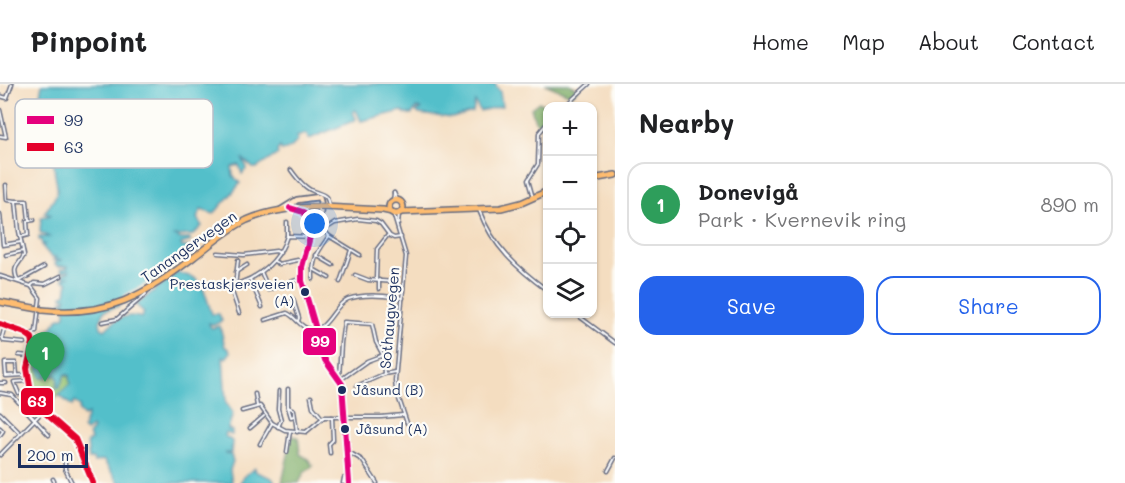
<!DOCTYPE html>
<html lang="en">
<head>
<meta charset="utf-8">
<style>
	body { margin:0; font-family:Mali,sans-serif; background:#f6f6f6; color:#202124 }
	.controls { position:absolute; right:18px; top:18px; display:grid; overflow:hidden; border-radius:12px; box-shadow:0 2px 4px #0004 }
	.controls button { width:54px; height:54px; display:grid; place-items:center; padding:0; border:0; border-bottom:2px solid #e0e0e0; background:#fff; color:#202124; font:30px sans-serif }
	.scale { position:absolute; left:18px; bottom:15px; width:70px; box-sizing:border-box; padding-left:6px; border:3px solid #1b2f5e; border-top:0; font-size:16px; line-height:21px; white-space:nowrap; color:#1b2f5e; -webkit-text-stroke:4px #fdfcf7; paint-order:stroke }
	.you { position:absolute; left:315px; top:140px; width:21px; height:21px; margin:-15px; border:4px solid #fff; border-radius:50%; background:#1a73e8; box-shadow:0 0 0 9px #1a73e833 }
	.badge { display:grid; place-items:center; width:39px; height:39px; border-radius:50%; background:#2563eb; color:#fff; font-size:20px; font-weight:700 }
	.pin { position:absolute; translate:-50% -50px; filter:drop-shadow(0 2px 3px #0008) }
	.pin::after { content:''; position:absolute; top:32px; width:21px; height:18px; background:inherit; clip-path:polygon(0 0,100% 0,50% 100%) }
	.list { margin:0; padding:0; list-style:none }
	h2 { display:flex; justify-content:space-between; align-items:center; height:78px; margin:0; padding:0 24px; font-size:26px }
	h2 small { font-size:20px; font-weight:400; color:#757577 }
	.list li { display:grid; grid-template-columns:39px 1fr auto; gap:18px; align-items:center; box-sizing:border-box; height:84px; margin:0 12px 12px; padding:0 12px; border:2px solid #e0e0e0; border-radius:18px }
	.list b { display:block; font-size:22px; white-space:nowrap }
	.list p { margin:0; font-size:20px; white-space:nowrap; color:#757577 }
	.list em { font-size:20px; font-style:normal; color:#757577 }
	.actions { display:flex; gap:12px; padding:18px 24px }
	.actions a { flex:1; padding:14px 0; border:2px solid #2563eb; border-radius:18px; text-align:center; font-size:21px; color:#2563eb }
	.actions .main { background:#2563eb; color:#fff }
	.icon { flex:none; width:33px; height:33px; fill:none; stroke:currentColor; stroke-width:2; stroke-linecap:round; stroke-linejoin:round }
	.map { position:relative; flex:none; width:615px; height:399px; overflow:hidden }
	header { display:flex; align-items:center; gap:36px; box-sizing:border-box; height:84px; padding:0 30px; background:#fff; border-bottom:2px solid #e0e0e0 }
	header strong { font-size:28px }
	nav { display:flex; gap:33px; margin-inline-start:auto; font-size:21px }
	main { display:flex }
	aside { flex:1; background:#fff }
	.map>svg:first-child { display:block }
	.green { fill:#99c472; stroke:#5a7a68; stroke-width:1.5 }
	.forest { fill:#7aaa64; stroke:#4a6c61; stroke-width:1.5 }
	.water { fill:#52bfca; stroke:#367794; stroke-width:1.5 }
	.pier { fill:#f4ddc0 }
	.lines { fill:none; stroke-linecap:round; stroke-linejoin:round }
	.minor-casing { stroke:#676c80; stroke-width:5 }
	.secondary-casing { stroke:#676c80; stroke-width:8 }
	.primary-casing { stroke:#676c80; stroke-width:8 }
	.minor { stroke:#fff; stroke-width:2 }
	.secondary { stroke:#ffe4c6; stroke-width:4.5 }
	.primary { stroke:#febc70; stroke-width:5 }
	.primary-bridge-casing { stroke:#676c80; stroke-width:8; stroke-linecap:butt }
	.primary-bridge { stroke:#febc70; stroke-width:5 }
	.bus-1-casing { stroke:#fdfcf7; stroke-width:10 }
	.bus-2-casing { stroke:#fdfcf7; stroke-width:10 }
	.bus-1 { stroke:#e5007d; stroke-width:6 }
	.bus-2 { stroke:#e4002b; stroke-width:6 }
	.bus-dot { fill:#1b2f5e; stroke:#fdfcf7; stroke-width:2 }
	.labels { text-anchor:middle; stroke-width:4.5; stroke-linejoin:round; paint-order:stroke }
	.bus-label { font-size:14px; fill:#1b2f5e; stroke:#fdfcf7; text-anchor:start }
	.street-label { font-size:15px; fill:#1b2f5e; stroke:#fdfcf7 }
	.key { fill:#fdfcf7; stroke:#b9bec9; stroke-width:1.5 }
	.key-label { font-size:16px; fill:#1b2f5e }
	.line-badge { stroke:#fdfcf7; stroke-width:2 }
	.badge-label { font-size:16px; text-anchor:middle; font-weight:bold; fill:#fff }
</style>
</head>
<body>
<header>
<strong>Pinpoint</strong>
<nav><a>Home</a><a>Map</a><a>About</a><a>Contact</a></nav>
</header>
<main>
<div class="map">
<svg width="615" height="399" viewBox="0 0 615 399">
	<rect width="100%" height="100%" fill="#fdfcf7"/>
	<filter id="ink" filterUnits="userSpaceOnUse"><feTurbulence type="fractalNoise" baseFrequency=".0167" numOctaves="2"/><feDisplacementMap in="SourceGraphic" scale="12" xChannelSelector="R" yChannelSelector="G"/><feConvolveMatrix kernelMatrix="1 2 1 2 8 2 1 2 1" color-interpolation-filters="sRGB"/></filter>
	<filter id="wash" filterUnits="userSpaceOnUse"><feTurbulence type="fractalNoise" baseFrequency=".008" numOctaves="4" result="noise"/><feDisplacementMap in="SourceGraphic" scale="24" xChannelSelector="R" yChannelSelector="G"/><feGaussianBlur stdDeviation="1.35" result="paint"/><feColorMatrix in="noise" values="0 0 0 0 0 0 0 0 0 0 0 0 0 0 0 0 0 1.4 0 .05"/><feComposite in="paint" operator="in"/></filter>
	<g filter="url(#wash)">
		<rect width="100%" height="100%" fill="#f4ddc0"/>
		<polygon class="green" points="37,277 41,294 56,291 58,295 56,303 59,304 65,290 71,295 69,302 51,319 42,319 34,307 31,280"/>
		<g class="forest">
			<polygon points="545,0 569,0 578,5 571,11"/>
			<polygon points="539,18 547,23 547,37 542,42 535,37 531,24"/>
			<polygon points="292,352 298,353 300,370 308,375 313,382 304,389 299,399 282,399"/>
		</g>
		<g class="water">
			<path d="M42 0H495L500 8 502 22 480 27 475 18 473 28 452 34 419 30 416 27 422 25 416 24 412 30H406L402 27 361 37 356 26 353 28 356 35 353 37 309 55 306 50 296 53 298 55C295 61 289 66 282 67L280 63 277 67 278 70 257 84H253L242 74 247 84 242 90 239 81 232 83 233 92 240 99C233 110 222 119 214 130L201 126 197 134 202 142 193 151 175 152 181 155H190L191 157 181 160 182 163H195L196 166 158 196 127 210 119 222 104 227 100 238 101 244 105 246C116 234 127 229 142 234L144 228 136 221 178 188C182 191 187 191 192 193 204 197 208 220 212 230H219L222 237 214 241 209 239 210 242 212 244 220 242 225 263 229 265 230 269 226 274 223 272 226 319 233 329 228 345 232 347V351L226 349 225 352 232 357 231 369H225L231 371 233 377 230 386 232 399H119L103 376 94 378 93 375H89L87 358 91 356 89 350 93 345 92 343 86 347 83 344 88 330 84 332 79 327 80 322 74 318 72 322 59 311 70 300 69 291 65 290 59 304H57L58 295 56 291 41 294 38 281 39 270 41 269 43 254 58 235 65 232V222L60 219H65L66 217H61L66 215V213H62V211L66 210 68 198 63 195 70 192 64 193 63 190 69 188V186L62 188 61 185 67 184 68 182H58L55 180 56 178 63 176H53L56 173H51L42 162 46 160 42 161 41 156H39V153H49L40 148 41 133 52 131 44 129C67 100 53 106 54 76L51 78C35 64 48 55 50 42L39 34 37 27Z"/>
			<polygon points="255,384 256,388 272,394 275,399 240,399 243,393"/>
		</g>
		<polygon class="pier" points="192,167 195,171 126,219 122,219 125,211 159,193"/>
	</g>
	<g filter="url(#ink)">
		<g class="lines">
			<defs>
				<g id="minor">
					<polyline points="0,12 7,14 12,0"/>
					<polyline points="565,22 589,0"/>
					<polyline points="0,26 6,53 0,52"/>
					<path d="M291 86C296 93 304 104 313 107 323 111 328 110 329 123"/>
					<path d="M6 101 7 116 16 117 19 147 24 171C19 182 11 182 18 197L21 196 44 183"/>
					<polyline points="394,109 398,117"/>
					<polyline points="533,114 528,96 538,80 539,49 548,38"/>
					<polyline points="17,117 27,117 29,136"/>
					<polyline points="393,118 394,109"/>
					<path d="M479 126C493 163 517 184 548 207"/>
					<polyline points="393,129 406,172 395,297 396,306 407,339"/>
					<polyline points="0,130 3,161 21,158"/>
					<polyline points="398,140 399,129"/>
					<polyline points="323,145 329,152 360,171"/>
					<polyline points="287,152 287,138"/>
					<polyline points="20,153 28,151 27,137 34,136"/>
					<polyline points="218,169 244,171 276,167 280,169"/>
					<polyline points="6,171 23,167"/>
					<polyline points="316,171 333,181"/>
					<polyline points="274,177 279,180 298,176"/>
					<polyline points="313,185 329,194"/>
					<polyline points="236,188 247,181"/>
					<polyline points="261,188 269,206 296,196"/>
					<polyline points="355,191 368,196 395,198"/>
					<polyline points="0,192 31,202 40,214 36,248 30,251"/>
					<polyline points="250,195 262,223"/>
					<path d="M313 195C312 174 318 168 329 152"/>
					<polyline points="376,196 377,165 388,151"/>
					<polyline points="340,198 351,166"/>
					<polyline points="31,202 34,199 45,200 61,192"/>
					<path d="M217 202C248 203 278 182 287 152L313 153 335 139 358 135 376 137 381 140 390 152 394 154 401 153"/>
					<polyline points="230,202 239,229"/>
					<polyline points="235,202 238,176"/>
					<polyline points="379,205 379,196"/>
					<polyline points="293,215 299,234 298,237"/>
					<polyline points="576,230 615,259"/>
					<path d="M265 236 287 229C296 233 300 243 309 245 328 249 333 221 348 215 366 209 385 212 403 214"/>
					<polyline points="102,238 117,235 146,210"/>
					<polyline points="5,242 2,253 4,257 24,259"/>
					<polyline points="323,242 324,261"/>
					<polyline points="19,271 29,272"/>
					<polyline points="17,291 16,279 5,279 6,292 25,291 27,290"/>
					<polyline points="339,294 341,259 344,238 372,240 376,258 383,271 384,290"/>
					<polyline points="343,294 367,277 383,271"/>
					<polyline points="0,299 6,299"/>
					<polyline points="357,302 384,290 395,288"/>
					<polyline points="288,305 288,323 291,333 294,332"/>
					<polyline points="0,309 12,311 49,351"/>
					<polyline points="19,310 14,298 28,297"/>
					<polyline points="255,310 257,322"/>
					<polyline points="311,313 313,323 322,334"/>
					<polyline points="288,323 294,326 297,348"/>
					<polyline points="242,327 260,322 272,339 285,346 306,348 324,333 381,333 403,331"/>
					<polyline points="0,329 20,349"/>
					<polyline points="278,343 281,336 278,325 279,307"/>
					<polyline points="0,344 3,347 0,351"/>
					<polyline points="250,344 264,332"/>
					<polyline points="260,360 272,339"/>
					<polyline points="347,367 362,376 377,399"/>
					<polyline points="287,368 290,347"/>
					<polyline points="330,369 329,360 333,356 332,333"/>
					<polyline points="0,371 43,327"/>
					<polyline points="65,372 65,385 72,399"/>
					<polyline points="608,387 615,374"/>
					<polyline points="53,395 55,399"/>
					<polyline points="343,399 344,394 349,392"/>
				</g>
				<g id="secondary">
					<polyline points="296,125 307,132 311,142 302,183 303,202 325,276 342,300 349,399"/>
					<path d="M281 126 297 116 319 113C324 125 319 136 312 146"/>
					<polyline points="0,240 25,249 32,254 33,259 27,284 31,307 43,327 75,355 93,399"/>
				</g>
				<g id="primary">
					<polyline points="592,95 615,91"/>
					<circle cx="396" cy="123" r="7"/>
					<polyline points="324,123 383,126 392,128"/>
					<polyline points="401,128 501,124 521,119 548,107"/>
					<polyline points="0,218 39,225"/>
					<path d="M42 226C109 233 143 212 194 173 211 160 228 145 247 136 270 126 295 123 320 123"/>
				</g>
			</defs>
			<use href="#minor" class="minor-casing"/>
			<use href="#secondary" class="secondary-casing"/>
			<use href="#primary" class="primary-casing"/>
			<use href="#minor" class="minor"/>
			<use href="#secondary" class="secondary"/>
			<use href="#primary" class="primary"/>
			<defs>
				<g id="primary-bridge">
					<polyline points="320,123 324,123"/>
					<polyline points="39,225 42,226"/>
				</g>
			</defs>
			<use href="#primary-bridge" class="primary-bridge-casing"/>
			<use href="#primary-bridge" class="primary-bridge"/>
			<defs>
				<polyline id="bus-1" points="290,124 303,128 310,140 311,149 302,183 302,197 325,276 342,300 349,399"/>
				<polyline id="bus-2" points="0,240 25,249 32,254 33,259 27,284 31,307 43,327 75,355 93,399"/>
			</defs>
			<use href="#bus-1" class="bus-1-casing"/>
			<use href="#bus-2" class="bus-2-casing"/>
			<use href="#bus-1" class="bus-1"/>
			<use href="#bus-2" class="bus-2"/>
		</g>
	</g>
	<g class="bus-dot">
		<circle cx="305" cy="208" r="5"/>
		<circle cx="342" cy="306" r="5"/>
		<circle cx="345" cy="345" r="5"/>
	</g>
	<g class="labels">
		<g class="bus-label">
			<text x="294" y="205" text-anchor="end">Prestaskjersveien<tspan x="294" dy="17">(A)</tspan></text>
			<text x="353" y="311">Jåsund (B)</text>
			<text x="356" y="350">Jåsund (A)</text>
		</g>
		<g class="street-label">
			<text transform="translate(189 163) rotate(-35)" y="5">Tanangervegen</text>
			<text transform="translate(390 234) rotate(-85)" y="5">Sothaugvegen</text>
		</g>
	</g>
	<rect x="15" y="15" width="198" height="69" rx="9" class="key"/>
	<rect x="27" y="32" width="27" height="8" fill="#e5007d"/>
	<rect x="27" y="59" width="27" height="8" fill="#e4002b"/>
	<g class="key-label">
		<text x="64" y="42">99</text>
		<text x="64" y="69">63</text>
	</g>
	<g class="line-badge">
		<rect x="302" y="243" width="35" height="29" rx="6" fill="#e5007d"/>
		<rect x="20" y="303" width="34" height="29" rx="6" fill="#e4002b"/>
	</g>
	<g class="badge-label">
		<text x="320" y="263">99</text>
		<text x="37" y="323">63</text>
	</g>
</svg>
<div class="controls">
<button>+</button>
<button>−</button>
<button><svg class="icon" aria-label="locate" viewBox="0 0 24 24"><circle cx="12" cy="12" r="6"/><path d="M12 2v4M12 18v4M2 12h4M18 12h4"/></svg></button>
<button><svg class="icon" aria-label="layers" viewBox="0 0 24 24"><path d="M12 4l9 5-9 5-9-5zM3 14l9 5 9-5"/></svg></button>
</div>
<div class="scale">200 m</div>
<div class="you"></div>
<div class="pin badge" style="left:45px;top:298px;background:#2e9e5b">1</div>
</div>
<aside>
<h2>Nearby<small></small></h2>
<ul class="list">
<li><span class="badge" style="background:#2e9e5b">1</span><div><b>Donevigå</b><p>Park · Kvernevik ring</p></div><em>890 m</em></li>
</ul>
<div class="actions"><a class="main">Save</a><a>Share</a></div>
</aside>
</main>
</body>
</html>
